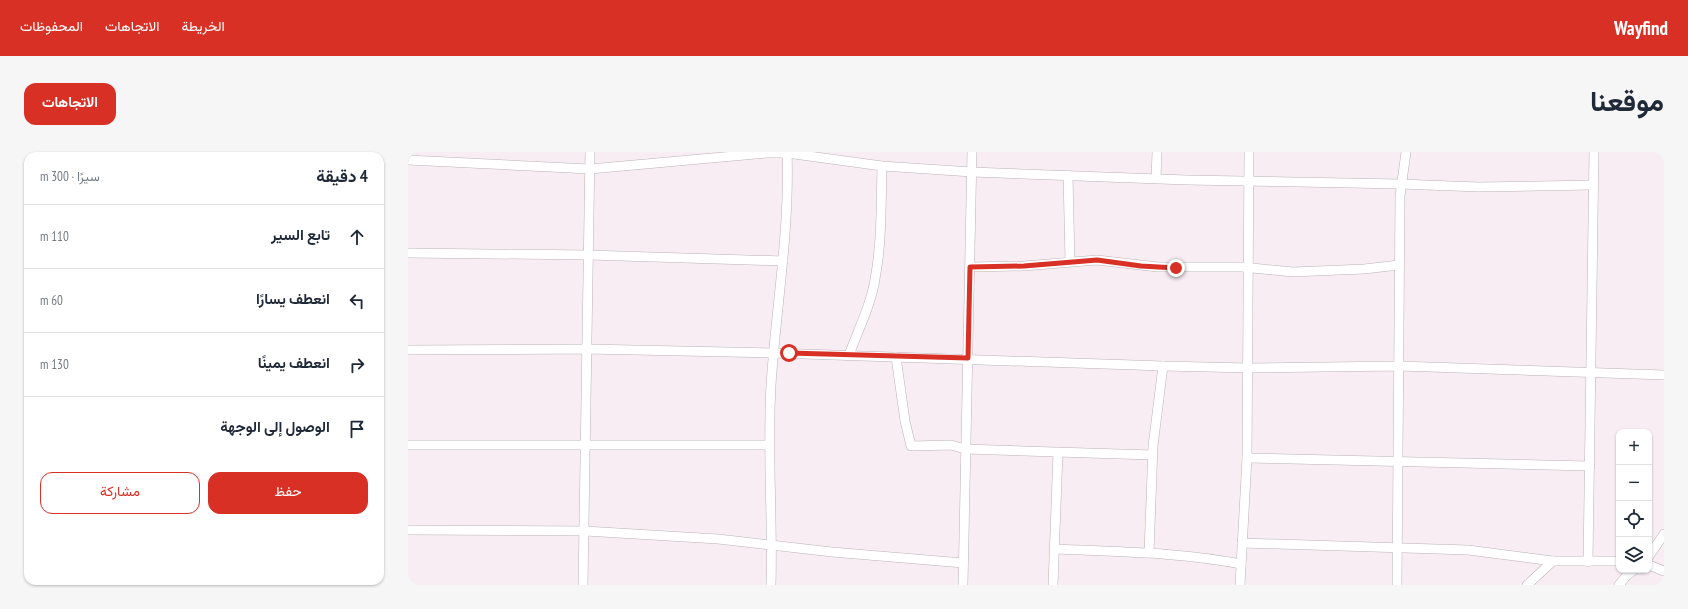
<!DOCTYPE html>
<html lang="ar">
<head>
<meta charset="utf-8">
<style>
	body { margin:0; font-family:"PT Sans Narrow",Vazirmatn,sans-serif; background:#f6f6f7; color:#1f2937; direction:rtl }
	.controls { position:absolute; right:12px; bottom:12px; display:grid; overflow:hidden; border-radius:8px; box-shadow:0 1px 3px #0004 }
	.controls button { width:36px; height:36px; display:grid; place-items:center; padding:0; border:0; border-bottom:1px solid #e0e1e3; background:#fff; color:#1f2937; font:20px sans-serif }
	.stop { position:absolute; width:12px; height:12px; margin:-9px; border:3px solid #d93025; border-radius:50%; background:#fff }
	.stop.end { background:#d93025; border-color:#fff; box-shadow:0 1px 4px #0008 }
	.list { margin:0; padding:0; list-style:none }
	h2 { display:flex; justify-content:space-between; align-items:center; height:52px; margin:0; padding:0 16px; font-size:17px }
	h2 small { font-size:13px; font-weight:400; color:#747a83 }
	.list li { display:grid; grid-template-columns:26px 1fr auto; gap:12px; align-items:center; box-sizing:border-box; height:64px; padding:0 16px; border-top:1px solid #e0e1e3 }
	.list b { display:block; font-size:15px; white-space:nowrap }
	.list em { font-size:13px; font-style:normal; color:#747a83 }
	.actions { display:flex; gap:8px; padding:12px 16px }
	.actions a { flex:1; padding:9px 0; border:1px solid #d93025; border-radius:12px; text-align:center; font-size:14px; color:#d93025 }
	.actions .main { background:#d93025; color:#fff }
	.icon { flex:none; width:22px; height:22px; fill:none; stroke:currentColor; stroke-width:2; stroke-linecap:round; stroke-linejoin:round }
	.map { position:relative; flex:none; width:1256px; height:433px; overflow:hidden; direction:ltr; border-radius:12px }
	header { display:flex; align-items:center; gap:24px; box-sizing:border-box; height:56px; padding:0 20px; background:#d93025; color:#fff }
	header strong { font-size:19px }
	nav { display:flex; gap:22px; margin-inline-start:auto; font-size:14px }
	.intro { display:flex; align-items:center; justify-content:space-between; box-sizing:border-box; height:96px; padding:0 24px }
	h1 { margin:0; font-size:28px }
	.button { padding:10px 18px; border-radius:12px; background:#d93025; color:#fff; font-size:14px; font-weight:700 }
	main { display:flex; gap:24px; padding:0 24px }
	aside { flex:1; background:#fff; border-radius:12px; box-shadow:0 1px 3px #0004 }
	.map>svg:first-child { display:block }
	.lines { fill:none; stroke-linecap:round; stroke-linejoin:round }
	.minor-casing { stroke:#bbb2b7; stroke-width:10 }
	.minor { stroke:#fff; stroke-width:9 }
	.route { stroke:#d93025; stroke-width:5 }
</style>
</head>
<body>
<header>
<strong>Wayfind</strong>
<nav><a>الخريطة</a><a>الاتجاهات</a><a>المحفوظات</a></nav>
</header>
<div class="intro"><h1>موقعنا</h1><a class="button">الاتجاهات</a></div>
<main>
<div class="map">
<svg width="1256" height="433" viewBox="0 0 1256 433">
	<rect width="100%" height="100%" fill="#f7edf3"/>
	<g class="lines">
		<defs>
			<g id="minor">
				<polyline points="0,8 182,17 359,1 379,1 474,14 564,20 779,28 992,32 1071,35 1184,33"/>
				<polyline points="660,23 662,109"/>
				<polyline points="748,26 749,0"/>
				<polyline points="0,101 181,103 375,109"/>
				<polyline points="562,115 616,114 689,108 750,115 834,115 885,120 956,117 991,113"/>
				<polyline points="0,198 179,197 366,201 755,214 840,216 991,214 1256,223"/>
				<path d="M441 203C450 178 463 153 467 127 474 90 473 51 474 14"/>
				<polyline points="488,205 497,269 503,294 543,293 557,297 744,303"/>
				<polyline points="0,293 361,293"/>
				<polyline points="839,306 1182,314"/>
				<polyline points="0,378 177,379 310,387 424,400 555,411"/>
				<polyline points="834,391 1060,398 1145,409 1211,409"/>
				<path d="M647 397C709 400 772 400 833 412"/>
				<polyline points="741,401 745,294 755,214"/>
				<polyline points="1241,404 1256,382"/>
				<polyline points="1180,410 1186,0"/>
				<polyline points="1241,413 1256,419"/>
				<polyline points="175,433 182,0"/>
				<path d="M363 433C365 366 359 300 363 233 368 155 382 78 379 0"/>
				<polyline points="555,433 564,0"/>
				<polyline points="645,433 650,301"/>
				<polyline points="832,433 839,306 841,0"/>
				<polyline points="989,433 992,44 998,0"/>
				<polyline points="1119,433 1145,409"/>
				<polyline points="1211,433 1219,423 1226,418"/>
			</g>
		</defs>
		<use href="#minor" class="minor-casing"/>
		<use href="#minor" class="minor"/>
	</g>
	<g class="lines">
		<polyline class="route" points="381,201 560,206 562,115 616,114 689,108 733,114 768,116"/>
	</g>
</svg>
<div class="controls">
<button>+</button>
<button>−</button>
<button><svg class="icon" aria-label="locate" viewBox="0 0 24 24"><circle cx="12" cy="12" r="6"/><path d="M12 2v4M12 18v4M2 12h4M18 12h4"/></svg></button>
<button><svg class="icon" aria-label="layers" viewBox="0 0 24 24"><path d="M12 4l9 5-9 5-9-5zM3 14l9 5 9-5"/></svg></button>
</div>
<div class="stop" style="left:381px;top:201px"></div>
<div class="stop end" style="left:768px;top:116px"></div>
</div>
<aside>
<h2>4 دقيقة<small>سيرًا · 300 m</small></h2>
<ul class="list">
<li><svg class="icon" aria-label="ahead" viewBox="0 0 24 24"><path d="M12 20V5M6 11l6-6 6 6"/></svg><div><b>تابع السير</b></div><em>110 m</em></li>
<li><svg class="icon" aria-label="left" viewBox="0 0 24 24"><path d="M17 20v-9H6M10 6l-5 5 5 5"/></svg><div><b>انعطف يسارًا</b></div><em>60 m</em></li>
<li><svg class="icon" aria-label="right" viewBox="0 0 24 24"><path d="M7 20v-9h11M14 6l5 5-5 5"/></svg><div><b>انعطف يمينًا</b></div><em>130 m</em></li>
<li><svg class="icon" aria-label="arrive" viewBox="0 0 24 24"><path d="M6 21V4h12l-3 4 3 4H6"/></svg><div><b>الوصول إلى الوجهة</b></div></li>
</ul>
<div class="actions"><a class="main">حفظ</a><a>مشاركة</a></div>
</aside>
</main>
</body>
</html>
